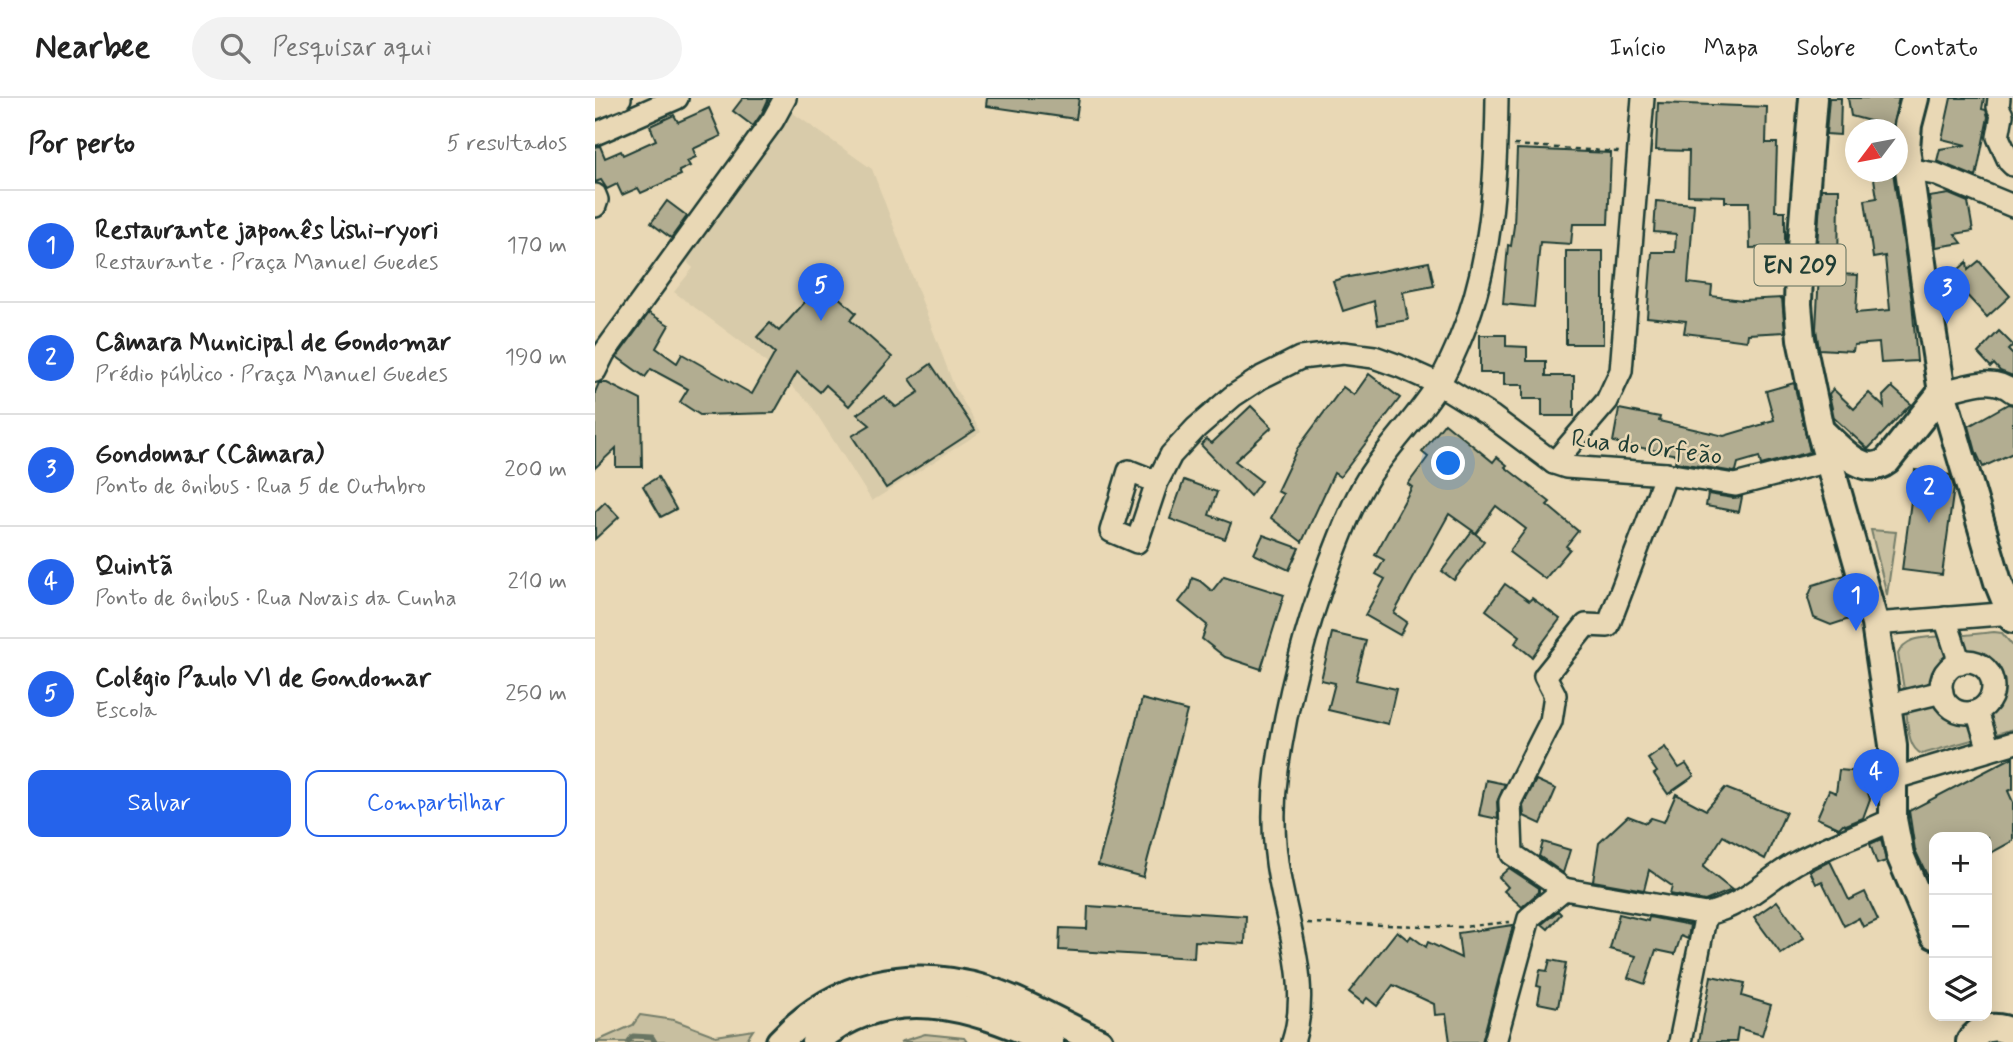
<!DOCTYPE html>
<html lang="pt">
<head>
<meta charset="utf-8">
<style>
	body { margin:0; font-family:Mynerve,sans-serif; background:#f2f2f2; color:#222 }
	.controls { position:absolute; right:21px; bottom:21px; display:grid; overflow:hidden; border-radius:14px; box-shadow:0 4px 18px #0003 }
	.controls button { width:63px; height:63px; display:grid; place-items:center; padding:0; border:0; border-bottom:2px solid #e0e0e0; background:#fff; color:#222; font:35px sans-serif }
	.compass { position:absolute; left:1250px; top:21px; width:63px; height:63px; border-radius:50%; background:#fff; box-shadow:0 4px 18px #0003; rotate:238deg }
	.you { position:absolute; left:854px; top:366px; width:24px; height:24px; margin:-18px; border:5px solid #fff; border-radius:50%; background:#1a73e8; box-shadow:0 0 0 10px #1a73e833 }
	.badge { display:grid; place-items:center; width:46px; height:46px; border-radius:50%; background:#2563eb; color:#fff; font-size:23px; font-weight:700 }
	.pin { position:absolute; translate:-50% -58px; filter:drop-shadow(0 2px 4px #0008) }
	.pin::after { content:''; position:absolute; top:37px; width:24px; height:21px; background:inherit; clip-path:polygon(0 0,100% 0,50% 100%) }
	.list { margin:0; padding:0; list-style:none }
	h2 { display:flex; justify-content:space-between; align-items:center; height:91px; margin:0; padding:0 28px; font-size:30px }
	h2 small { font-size:23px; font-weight:400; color:#767676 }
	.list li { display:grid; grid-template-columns:46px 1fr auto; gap:21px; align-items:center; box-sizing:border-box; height:112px; padding:0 28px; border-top:2px solid #e0e0e0 }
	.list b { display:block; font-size:26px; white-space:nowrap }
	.list p { margin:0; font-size:23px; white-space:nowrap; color:#767676 }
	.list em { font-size:23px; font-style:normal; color:#767676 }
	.actions { display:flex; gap:14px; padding:21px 28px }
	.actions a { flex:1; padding:16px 0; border:2px solid #2563eb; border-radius:14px; text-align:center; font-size:24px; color:#2563eb }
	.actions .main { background:#2563eb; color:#fff }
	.icon { flex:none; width:38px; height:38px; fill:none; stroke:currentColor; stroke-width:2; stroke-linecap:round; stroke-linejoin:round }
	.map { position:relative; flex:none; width:1418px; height:944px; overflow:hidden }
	header { display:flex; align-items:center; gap:42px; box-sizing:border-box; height:98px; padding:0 35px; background:#fff; border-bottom:2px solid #e0e0e0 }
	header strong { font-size:33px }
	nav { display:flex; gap:38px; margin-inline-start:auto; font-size:24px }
	.search { width:490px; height:63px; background:#f2f2f2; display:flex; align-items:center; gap:18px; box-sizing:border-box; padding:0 24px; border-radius:38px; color:#767676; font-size:26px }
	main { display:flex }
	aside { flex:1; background:#fff }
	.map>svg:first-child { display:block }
	.built { fill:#d8cbaa }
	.green { fill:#c8bfa0; stroke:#747e6a; stroke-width:2 }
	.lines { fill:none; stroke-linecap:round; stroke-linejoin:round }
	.stream { stroke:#687563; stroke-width:5 }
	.building { fill:#b2ad91; stroke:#1f3d34; stroke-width:2 }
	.minor-casing { stroke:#1f3d34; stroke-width:26 }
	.major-casing { stroke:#1f3d34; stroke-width:32 }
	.path { stroke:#1f3d34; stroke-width:2.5; stroke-dasharray:5 5; stroke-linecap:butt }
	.minor { stroke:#e9d8b5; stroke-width:21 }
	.major { stroke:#e9d8b5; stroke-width:26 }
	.labels { text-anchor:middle; stroke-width:5; stroke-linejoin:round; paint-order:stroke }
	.shield { fill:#e9d8b5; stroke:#5c6c5b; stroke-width:2 }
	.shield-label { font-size:24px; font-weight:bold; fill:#1f3d34 }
	.street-label { font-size:26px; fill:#1f3d34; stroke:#e9d8b5 }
</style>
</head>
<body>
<header>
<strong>Nearbee</strong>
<div class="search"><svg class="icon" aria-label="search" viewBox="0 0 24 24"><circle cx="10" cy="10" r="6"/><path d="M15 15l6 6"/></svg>Pesquisar aqui</div>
<nav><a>Início</a><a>Mapa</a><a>Sobre</a><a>Contato</a></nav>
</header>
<main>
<aside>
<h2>Por perto<small>5 resultados</small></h2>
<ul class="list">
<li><span class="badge">1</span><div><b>Restaurante japonês lishi-ryori</b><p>Restaurante · Praça Manuel Guedes</p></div><em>170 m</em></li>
<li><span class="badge">2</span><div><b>Câmara Municipal de Gondomar</b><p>Prédio público · Praça Manuel Guedes</p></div><em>190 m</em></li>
<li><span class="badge">3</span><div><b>Gondomar (Câmara)</b><p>Ponto de ônibus · Rua 5 de Outubro</p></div><em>200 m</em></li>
<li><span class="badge">4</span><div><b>Quintã</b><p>Ponto de ônibus · Rua Novais da Cunha</p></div><em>210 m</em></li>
<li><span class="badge">5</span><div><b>Colégio Paulo VI de Gondomar</b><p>Escola</p></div><em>250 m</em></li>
</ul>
<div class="actions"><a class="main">Salvar</a><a>Compartilhar</a></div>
</aside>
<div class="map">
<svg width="1418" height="944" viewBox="0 0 1418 944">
	<rect width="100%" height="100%" fill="#e9d8b5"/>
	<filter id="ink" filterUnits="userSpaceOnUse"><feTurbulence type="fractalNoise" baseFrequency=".0143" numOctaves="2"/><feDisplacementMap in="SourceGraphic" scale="14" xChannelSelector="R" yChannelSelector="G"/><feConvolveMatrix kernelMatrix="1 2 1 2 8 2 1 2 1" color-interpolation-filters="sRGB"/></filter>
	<g filter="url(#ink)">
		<polygon class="built" points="198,15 277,71 359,288 386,334 277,403 214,304 157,252 79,194 98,170 93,165 93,160"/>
		<g class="green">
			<polygon points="1276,432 1301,434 1292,497"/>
			<path d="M1399 534 1407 535 1418 548V631L1395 638 1389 622C1411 611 1418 579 1398 562 1389 555 1378 553 1367 553L1360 538Z"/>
			<path d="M1350 538 1357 560 1343 573 1339 591 1310 597 1303 556C1311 537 1332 540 1350 538Z"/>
			<path d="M1340 602C1348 617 1361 628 1378 624L1384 640 1327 656C1312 650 1313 625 1311 610Z"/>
			<polygon points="45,917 79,922 121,938 158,932 150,944 0,944 38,927"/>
			<polygon points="330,936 369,940 372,944 305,944"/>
		</g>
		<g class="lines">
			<polyline class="stream" points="33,944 38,938 57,939 60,944"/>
		</g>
		<g class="building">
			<polygon points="148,0 174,0 167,15 158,28 138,13"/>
			<polygon points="392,0 484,0 481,21 391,8"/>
			<polygon points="1234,0 1246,0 1245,37 1231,36"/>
			<polygon points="1253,0 1304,0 1297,29 1256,18"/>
			<polygon points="1356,0 1389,0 1387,11 1391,12 1393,19 1381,79 1342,63 1345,51 1371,47 1347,41"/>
			<polygon points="1063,5 1172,9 1171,45 1182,45 1180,113 1190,113 1190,149 1155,150 1154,104 1130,104 1130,98 1093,97 1094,53 1061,52"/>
			<polygon points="114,10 126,38 98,51 101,59 92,63 95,68 84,73 86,77 46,95 43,90 27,97 22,86 12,91 6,82 0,84 0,49 5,48 10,60 26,53 28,57 61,42 55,28 79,17 83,24"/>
			<polygon points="922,51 1016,55 1013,126 978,126 976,146 945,144 939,209 908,206 913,147 916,148 919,128"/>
			<polygon points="1278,74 1298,74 1317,203 1322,263 1286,265 1284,245 1259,247 1258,253 1224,251 1221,231 1224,175 1220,175 1226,91 1244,91 1243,176 1263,177 1261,215 1295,212 1290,158 1278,160 1270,102 1282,100"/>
			<polygon points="1354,96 1373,104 1378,133 1360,136 1367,145 1341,149 1334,99"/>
			<polygon points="72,103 92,118 76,140 56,125"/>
			<polygon points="1061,103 1099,106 1093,185 1117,188 1116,198 1147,202 1187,200 1190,234 1153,236 1152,243 1089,235 1091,223 1052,219 1057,154 1080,154 1081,136 1059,134"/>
			<rect x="971" y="153" width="37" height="93"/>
			<polygon points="1384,163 1415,198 1392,219 1355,179 1372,164 1373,172"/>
			<polygon points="834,164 839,188 808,194 813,222 783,227 779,203 748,213 738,183 754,178 754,179"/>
			<polygon points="218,195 232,207 241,197 261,215 255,222 297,259 254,308 231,287 225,294 202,274 179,315 105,317 85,304 93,291 56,271 50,279 22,259 54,215 74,227 61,250 82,265 87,256 157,296 180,255 162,239 175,225 184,233"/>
			<polygon points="1404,233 1418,247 1413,252 1418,257 1418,278 1405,273 1399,266 1396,269 1383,255"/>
			<polygon points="885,237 911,237 911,248 932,249 932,263 951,263 951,278 979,278 979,318 947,318 947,301 928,301 928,287 909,287 909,275 885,275"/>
			<polygon points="336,266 380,332 291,390 257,338 275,327 262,316 289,298 301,309 324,294 315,281"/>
			<polygon points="774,276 805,300 745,379 739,375 707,444 676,420 688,396 682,393 702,351 748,289 759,297"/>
			<polygon points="4,285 12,285 46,302 47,369 21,369 21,350 0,370 0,294"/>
			<polygon points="1199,285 1215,354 1166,367 1164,359 1143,365 1141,373 1139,374 1080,364 1082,357 1018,344 1024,311 1065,319 1064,323 1129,338 1169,326 1168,325 1179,322 1171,293"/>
			<polygon points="1297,289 1316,306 1273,351 1239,320 1234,296 1238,291 1259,311 1274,295 1289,309 1288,298"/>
			<polygon points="1413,306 1418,307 1418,355 1388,369 1381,354 1374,328"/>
			<polygon points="656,308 677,329 640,363 666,383 655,398 606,347 611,341 617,345"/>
			<polygon points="850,325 898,364 902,359 912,367 910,369 955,404 952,407 983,433 971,448 975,451 950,481 914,454 931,431 901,408 881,435 854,416 799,515 812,524 805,537 770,517 790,481 781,476 789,462 780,457 817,389 813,386 833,359 827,354"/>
			<polygon points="1320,372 1355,377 1359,389 1347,477 1307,472"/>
			<polygon points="63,379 81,411 66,419 48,388"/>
			<polygon points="589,382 622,394 614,417 636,425 630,441 575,421"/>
			<polygon points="1113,396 1138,400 1147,399 1144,414 1111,408"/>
			<polygon points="10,404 24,419 0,441 0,414"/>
			<polygon points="877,433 889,443 859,482 847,473"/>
			<polygon points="668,437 704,450 694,472 659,456"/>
			<polygon points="1250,477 1260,519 1236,527 1219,520 1213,500 1218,487"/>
			<polygon points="629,478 689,497 666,571 630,559 607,541 612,527 584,504 594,491 597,480 605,483 617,493"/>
			<polygon points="910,486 934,503 937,500 965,521 937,559 920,545 925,538 891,512"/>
			<polygon points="737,535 771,543 761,582 801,591 793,626 733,612 740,585 726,582"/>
			<polygon points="547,601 592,613 548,779 503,767"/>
			<polygon points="1070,649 1084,670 1091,666 1099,678 1073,696 1059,676 1062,674 1053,661"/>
			<polygon points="1418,659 1418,691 1413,693 1418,704 1418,743 1396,755 1392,747 1392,739 1339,739 1339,792 1320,752 1314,713"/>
			<polygon points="1244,672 1266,674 1275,701 1268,720 1251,727 1248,726 1244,730 1222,720 1234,692 1241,695"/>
			<polygon points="891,682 910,686 902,704 903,721 884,717"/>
			<polygon points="941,682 961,691 946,726 929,718 928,707"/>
			<polygon points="1130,690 1191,714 1170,761 1128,738 1108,769 1137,792 1110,803 1075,796 1077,788 1054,772 1049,792 998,783 1004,745 1033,718 1051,725 1056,720 1069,724 1081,696 1111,712"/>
			<polygon points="1286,741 1291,763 1282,766 1275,746"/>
			<polygon points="948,744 975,752 968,775 944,758"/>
			<polygon points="1235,763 1254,802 1270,794 1283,822 1268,829 1264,820 1249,828 1227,783 1221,786 1215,773"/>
			<polygon points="914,770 944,790 944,794 927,809 909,793 913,789 904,779"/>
			<polygon points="1182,803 1209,840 1186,856 1159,819"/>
			<polygon points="493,808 651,818 650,846 600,843 599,860 464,852 465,830 492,831"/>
			<polygon points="963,813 966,816 953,831 947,826"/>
			<polygon points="1024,816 1053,823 1054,819 1095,827 1093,841 1086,838 1080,856 1061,852 1050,886 1033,880 1041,858 1015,851"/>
			<polygon points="918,827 887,944 855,944 851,916 840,917 839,906 798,887 782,908 772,900 768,905 754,894 802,833 813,842 816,838 831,849 833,844 866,860 863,835"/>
			<polygon points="955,862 971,865 963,909 943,905 946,889 942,888 945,872 952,873"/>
			<polygon points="1116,878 1150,885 1147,898 1176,907 1167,937 1143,930 1141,944 1104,944"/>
		</g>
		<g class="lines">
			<defs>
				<g id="minor">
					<polyline points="1404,0 1403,9 1407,17 1403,39 1414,63 1418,67"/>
					<polyline points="0,10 25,0"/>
					<polyline points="0,36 82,0"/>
					<polyline points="1313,71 1340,76 1418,108"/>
					<polyline points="0,97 2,102 0,108"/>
					<polyline points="0,273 9,255 178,22 190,0"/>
					<path d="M1347 294C1373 289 1396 276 1418 294"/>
					<polyline points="959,365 1012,303 1026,273 1048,0"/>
					<polyline points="562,384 542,444 516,433 534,373 562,384 576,357 601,330 638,298 667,279 705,260 748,255 779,259 804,268 844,286 896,318 959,365 971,369 1071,376 1140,387 1233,363"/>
					<polyline points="1350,520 1365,565"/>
					<polyline points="1280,526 1418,515"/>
					<circle cx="1372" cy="589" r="26"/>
					<polyline points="1293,607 1347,594"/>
					<polyline points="1382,613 1394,652"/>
					<polyline points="1297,681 1418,645"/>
					<polyline points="969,791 917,756 915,704 956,623 960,597 950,578 991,527 1013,528 1071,376"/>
					<path d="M698 944C715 890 695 836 685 783 678 746 677 709 682 672 692 601 711 529 736 462 747 434 757 406 773 380 794 347 822 320 843 287 851 274 858 258 864 244 897 167 901 83 902 0"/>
					<path d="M900 944 934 820 969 791 1111 816C1147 809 1169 784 1199 766 1231 748 1266 737 1298 721"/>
					<polyline points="1085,944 1111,816"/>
				</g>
				<g id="major">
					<polyline points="1218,0 1204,174 1203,206 1206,241 1225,332 1280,526 1298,647 1298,721 1305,757 1339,837"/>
					<polyline points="1320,0 1313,27 1311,50 1330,186 1347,294 1403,484 1418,521"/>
					<path d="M1225 332C1243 348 1268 381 1292 363L1347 294"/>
					<path d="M185 944C240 885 315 868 392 892 431 905 467 926 504 944"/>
					<path d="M220 944C294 881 376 907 455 944"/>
					<path d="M1375 944C1385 928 1402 926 1418 935"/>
				</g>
			</defs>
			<use href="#minor" class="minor-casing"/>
			<use href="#major" class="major-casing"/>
			<g class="path">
				<polyline points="919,47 1024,54"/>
				<polyline points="712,825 866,829 915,824"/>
			</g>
			<use href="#minor" class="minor"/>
			<use href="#major" class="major"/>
		</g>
	</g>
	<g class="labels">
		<rect class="shield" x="1159.5" y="146.5" width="91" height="41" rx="5"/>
		<g class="shield-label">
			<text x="1205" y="175">EN 209</text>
		</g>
		<g class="street-label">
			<text transform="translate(1052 348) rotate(7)" y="9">Rua do Orfeão</text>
		</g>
	</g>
</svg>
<div class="controls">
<button>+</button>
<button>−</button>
<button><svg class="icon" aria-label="layers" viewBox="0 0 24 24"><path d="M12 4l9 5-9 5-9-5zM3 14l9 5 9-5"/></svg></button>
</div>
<svg class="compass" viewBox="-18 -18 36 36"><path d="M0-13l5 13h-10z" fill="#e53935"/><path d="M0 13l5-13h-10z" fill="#767676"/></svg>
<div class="you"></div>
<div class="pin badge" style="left:1261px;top:533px">1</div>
<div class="pin badge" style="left:1334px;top:425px">2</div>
<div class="pin badge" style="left:1352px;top:226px">3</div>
<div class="pin badge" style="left:1281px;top:709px">4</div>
<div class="pin badge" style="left:226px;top:223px">5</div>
</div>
</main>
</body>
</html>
